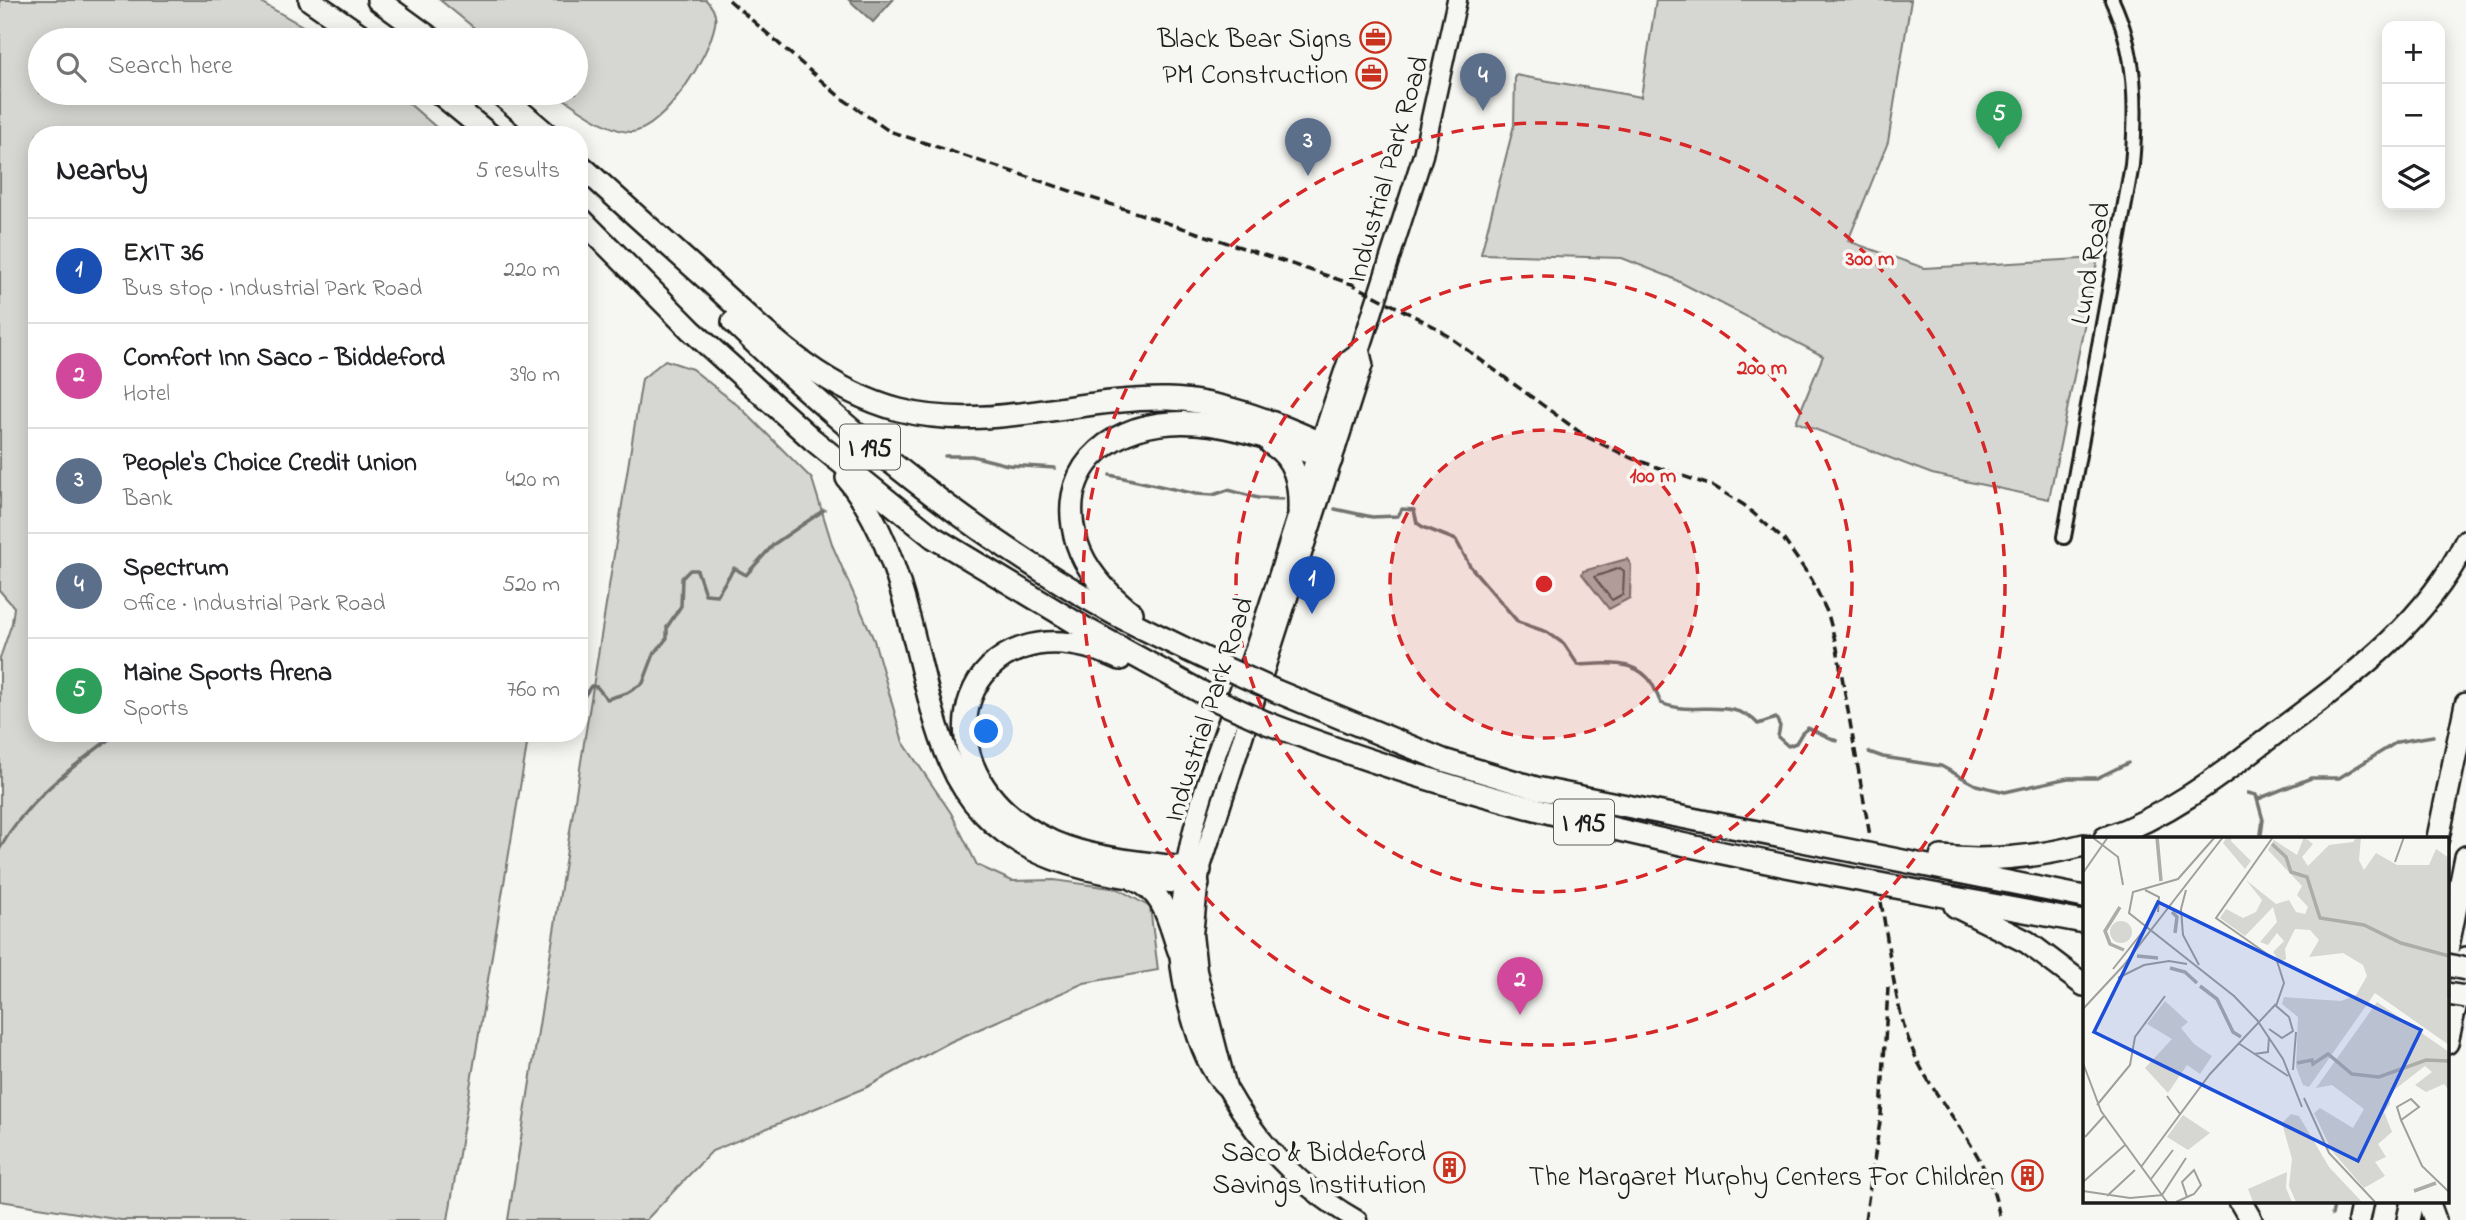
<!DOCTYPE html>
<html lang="en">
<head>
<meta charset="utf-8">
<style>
	body { margin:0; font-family:"Indie Flower",sans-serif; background:#f6f6f6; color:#202124 }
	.controls { position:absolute; right:21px; top:21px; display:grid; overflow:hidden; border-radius:14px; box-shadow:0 4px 18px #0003 }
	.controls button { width:63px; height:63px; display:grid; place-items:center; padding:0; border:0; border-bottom:2px solid #e0e0e0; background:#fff; color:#202124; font:35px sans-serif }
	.you { position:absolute; left:987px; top:732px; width:24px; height:24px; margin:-18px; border:5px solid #fff; border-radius:50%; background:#1a73e8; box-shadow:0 0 0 10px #1a73e833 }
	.badge { display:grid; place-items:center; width:46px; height:46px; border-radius:50%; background:#1a73e8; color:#fff; font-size:23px; font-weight:700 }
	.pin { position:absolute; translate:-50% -58px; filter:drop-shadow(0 2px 4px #0008) }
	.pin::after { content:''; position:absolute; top:37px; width:24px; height:21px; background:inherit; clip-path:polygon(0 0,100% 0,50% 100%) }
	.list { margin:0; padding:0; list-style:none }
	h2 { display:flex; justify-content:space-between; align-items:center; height:91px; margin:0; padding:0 28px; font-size:30px }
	h2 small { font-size:23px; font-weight:400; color:#757577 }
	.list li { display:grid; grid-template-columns:46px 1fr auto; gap:21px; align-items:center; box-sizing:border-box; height:105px; padding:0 28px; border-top:2px solid #e0e0e0 }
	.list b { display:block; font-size:26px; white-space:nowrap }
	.list p { margin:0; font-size:23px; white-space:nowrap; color:#757577 }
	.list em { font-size:23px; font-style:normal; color:#757577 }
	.icon { flex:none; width:38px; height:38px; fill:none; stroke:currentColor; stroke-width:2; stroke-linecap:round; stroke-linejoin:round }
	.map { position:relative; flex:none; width:2466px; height:1220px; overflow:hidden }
	.search { position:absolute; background:#fff; box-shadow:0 4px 18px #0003; left:28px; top:28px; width:560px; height:77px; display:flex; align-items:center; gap:18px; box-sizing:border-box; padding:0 24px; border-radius:38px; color:#757577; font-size:26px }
	.panel { position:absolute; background:#fff; box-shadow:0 4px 18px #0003; left:28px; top:126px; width:560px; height:616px; border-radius:28px }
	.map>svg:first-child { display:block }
	.green { fill:#d6d6d2; stroke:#797977; stroke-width:2 }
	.water { fill:#acaca9; stroke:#727271; stroke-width:2 }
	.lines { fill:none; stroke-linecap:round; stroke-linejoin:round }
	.shore { stroke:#565654; stroke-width:2 }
	.stream { stroke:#727271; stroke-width:3.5 }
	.street-casing { stroke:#1c1c1c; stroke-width:18 }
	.secondary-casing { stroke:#1c1c1c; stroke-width:23 }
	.highway-casing { stroke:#1c1c1c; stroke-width:26 }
	.street { stroke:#f6f6f2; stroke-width:12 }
	.secondary { stroke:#f6f6f2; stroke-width:18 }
	.highway { stroke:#f6f6f2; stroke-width:21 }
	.rail { stroke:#1c1c1c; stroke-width:3.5; stroke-dasharray:10 5; stroke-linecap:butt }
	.highway-bridge-casing { stroke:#1c1c1c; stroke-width:26; stroke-linecap:butt }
	.highway-bridge { stroke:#f6f6f2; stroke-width:21 }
	.ring { fill:none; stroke:#d62828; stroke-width:3.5; stroke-dasharray:12 9 }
	.labels { text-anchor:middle; stroke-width:7; stroke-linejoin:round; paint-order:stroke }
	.shield { fill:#f6f6f2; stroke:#5d5d5c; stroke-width:2 }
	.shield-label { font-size:26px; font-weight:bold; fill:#1c1c1c }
	.poi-label { font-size:28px; fill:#1c1c1c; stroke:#f6f6f2; text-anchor:end }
	.street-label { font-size:28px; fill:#1c1c1c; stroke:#f6f6f2 }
	.inset-river { fill:none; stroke:#acaca9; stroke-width:3.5 }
	.inset-road { fill:none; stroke:#9f9f9c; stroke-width:2 }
	.view { fill:#1d4ed8; fill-opacity:0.15; stroke:#1d4ed8; stroke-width:3.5 }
	.inset-edge { fill:none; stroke:#1c1c1c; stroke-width:3.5 }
	.centre { fill:#d62828; stroke:#f6f6f2; stroke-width:3.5 }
	.ring-label { font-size:21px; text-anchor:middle; font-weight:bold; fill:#d62828; stroke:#f6f6f2; stroke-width:7; stroke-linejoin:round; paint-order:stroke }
</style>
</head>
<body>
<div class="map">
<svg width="2466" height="1220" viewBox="0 0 2466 1220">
	<rect width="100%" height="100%" fill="#f6f6f2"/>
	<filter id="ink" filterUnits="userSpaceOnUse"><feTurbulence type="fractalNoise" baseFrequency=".0143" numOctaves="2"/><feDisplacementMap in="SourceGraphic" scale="14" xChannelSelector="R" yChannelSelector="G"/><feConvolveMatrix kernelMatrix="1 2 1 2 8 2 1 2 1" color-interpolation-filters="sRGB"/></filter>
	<g filter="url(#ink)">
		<g class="green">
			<polygon points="0,0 257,0 327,40 40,40 40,93 397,93 445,135 37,135 37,733 529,733 448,1220 121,1220 0,1201 0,658 12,623 14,607 0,591"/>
			<path d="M440 0H706C712 6 717 15 715 24 710 54 665 129 632 132 611 133 572 105 556 93H576V40H489Z"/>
			<polygon points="1656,0 1911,0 1888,142 1848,241 1924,268 2098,258 2049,499 1932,474 1796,422 1823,356 1670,277 1622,258 1481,254 1514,125 1515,75 1641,97"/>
			<polygon points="665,360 692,369 741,408 812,479 833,547 874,640 903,742 951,813 977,865 1012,881 1054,880 1118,889 1150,907 1158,970 1084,983 950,1042 867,1087 712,1151 646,1220 508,1220 642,379"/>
		</g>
		<g class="water">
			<polygon points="849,0 893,0 873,22"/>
			<polygon points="1627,559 1631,565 1630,598 1609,609 1582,574 1583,571"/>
		</g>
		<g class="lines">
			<polygon class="shore" points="1620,568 1624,571 1623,594 1612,600 1594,577"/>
			<g class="stream">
				<polyline points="945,456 972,456 1008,465 1055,468"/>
				<polyline points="1110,475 1196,494 1213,495 1228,490 1258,498 1283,499"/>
				<path d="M1335 509 1372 517 1398 516 1402 509 1414 510 1417 523 1423 527 1456 540 1470 566 1518 622 1547 632 1564 644 1578 665C1602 664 1630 659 1648 678 1654 684 1657 696 1661 703 1692 717 1733 696 1758 724L1776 718 1780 726 1778 737 1788 746 1796 743 1802 733 1808 728 1837 741"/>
				<polyline points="579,698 583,698 591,686 597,687 607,699 627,693 643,683 654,654 667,638 667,627 681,606 682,578 690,570 697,570 705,594 717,595 734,568 746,575 774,544 824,510"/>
				<polyline points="1869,752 1883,757 1941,766 1976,785 2005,792 2068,778 2097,778 2128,763"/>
				<polyline points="2248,793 2256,795 2263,820 2261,834"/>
				<polyline points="2258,799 2311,778 2339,778 2397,742 2433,736"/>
				<path d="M0 848C27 799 74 766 117 733"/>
				<polyline points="2313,1201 2317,1201"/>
				<polyline points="2332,1215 2335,1201"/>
			</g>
			<defs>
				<path id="street" d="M2064 537 2132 165C2137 107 2137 54 2112 0"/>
				<g id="secondary">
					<polyline points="1227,1088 1197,971 1193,934 1200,870 1363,364 1360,351 1423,155 1457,0"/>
					<path d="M1357 1220C1302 1189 1258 1143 1227 1088 1199 1067 1181 985 1179 950 1177 924 1181 896 1185 871 1195 800 1231 716 1255 648 1287 552 1315 455 1348 360L1360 351"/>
				</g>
				<g id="highway">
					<polyline points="310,0 368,40"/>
					<polyline points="378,0 433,40"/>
					<polyline points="439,93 490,135"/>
					<polyline points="499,93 548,135"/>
					<path d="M579 164C622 203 665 242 709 281 767 334 821 389 899 410 989 433 1078 397 1168 399 1226 401 1282 425 1334 449"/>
					<polyline points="579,217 691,330 813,440 933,537 1086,629 1214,699"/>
					<path d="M733 322C848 433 972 535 1113 613 1149 632 1186 649 1223 667"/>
					<path d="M1271 444C1296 458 1300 485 1299 511"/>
					<path d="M847 478C880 520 896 568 909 618 922 666 931 717 950 762 994 865 1100 876 1198 884"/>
					<path d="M1132 613C1109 595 1086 571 1077 543 1055 473 1105 427 1171 423 1225 419 1281 443 1331 460"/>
					<path d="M1120 659C965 588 899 772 1053 842 1097 861 1153 863 1200 870"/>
					<polyline points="1276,691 1443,760 1536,788 2084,897"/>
					<path d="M1267 723C1529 826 1808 870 2084 922"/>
					<path d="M2105 838C2171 815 2222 774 2277 732 2349 678 2425 625 2466 541"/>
					<polyline points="2438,838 2466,704"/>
					<path d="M1941 857C1990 862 2037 857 2084 845"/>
					<path d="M1135 880C1165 892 1169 923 1179 951"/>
					<polyline points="1955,906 2027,942 2084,985"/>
					<polyline points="2447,951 2466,857"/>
					<polyline points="2447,1043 2466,958"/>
					<polyline points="2240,1201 2251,1220"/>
					<polyline points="2428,1201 2435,1220"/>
					<polyline points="2359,1220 2363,1201"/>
					<polyline points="2408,1220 2412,1201"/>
				</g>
			</defs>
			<use href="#street" class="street-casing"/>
			<use href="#secondary" class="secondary-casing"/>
			<use href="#highway" class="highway-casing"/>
			<use href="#street" class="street"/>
			<use href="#secondary" class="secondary"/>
			<use href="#highway" class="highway"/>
			<g class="rail">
				<polyline points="729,0 840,97 889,131 1352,284 1437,328 1585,436 1631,458 1715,487 1744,505 1784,540 1812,580 1828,614 1837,648 1870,836"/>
				<path d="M1881 902C1891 955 1894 1015 1919 1064 1948 1119 1990 1154 2000 1220"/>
				<polyline points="1865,1220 1881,1115 1888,987"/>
			</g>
			<defs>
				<g id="highway-bridge">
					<polyline points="1223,667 1276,691"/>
					<polyline points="1214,699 1267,723"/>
					<polyline points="2447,965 2466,969"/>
					<polyline points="2447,994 2466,997"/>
				</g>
			</defs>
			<use href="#highway-bridge" class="highway-bridge-casing"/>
			<use href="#highway-bridge" class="highway-bridge"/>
		</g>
	</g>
	<circle cx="1544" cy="584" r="154" fill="#d62828" fill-opacity=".12"/>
	<g class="ring">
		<circle cx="1544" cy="584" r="154"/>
		<circle cx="1544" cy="584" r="308"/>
		<circle cx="1544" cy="584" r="461"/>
	</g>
	<defs>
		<symbol id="office-ring" viewBox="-11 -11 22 22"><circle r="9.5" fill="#f6f6f2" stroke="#c8321e" stroke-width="1.5"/><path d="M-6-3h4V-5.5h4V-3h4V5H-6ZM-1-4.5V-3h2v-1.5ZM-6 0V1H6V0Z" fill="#c8321e"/></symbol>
		<symbol id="building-ring" viewBox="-11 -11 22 22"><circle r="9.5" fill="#f6f6f2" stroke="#c8321e" stroke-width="1.5"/><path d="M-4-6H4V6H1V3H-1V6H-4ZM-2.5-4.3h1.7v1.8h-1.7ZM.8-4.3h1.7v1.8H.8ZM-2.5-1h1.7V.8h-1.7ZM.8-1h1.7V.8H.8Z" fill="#c8321e"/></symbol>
	</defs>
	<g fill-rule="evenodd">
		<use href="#office-ring" x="1358" y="20" width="35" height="35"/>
		<use href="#office-ring" x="1354" y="56" width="35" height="35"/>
		<use href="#building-ring" x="1432" y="1150" width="35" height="35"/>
		<use href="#building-ring" x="2010" y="1158" width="35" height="35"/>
	</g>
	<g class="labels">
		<g class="shield">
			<rect x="840" y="424.5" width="60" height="45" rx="5"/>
			<rect x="1554" y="799.5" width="60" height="45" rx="5"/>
		</g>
		<g class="shield-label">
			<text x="870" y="456">I 195</text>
			<text x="1584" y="831">I 195</text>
		</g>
		<g class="poi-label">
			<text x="1352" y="47">Black Bear Signs</text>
			<text x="1348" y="83">PM Construction</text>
			<text x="1426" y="1161">Saco &amp; Biddeford<tspan x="1426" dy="32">Savings Institution</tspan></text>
			<text x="2004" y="1185">The Margaret Murphy Centers For Children</text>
		</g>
		<g class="street-label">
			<text transform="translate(1386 169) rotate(-74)" y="10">Industrial Park Road</text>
			<text transform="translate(2089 263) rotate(-80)" y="10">Lund Road</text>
			<text transform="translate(1207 709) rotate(-72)" y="10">Industrial Park Road</text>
		</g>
	</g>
	<g transform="translate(2083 837)">
		<rect width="366" height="366" fill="#f6f6f2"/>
		<path d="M144 0H149L148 4 168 24 162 32 140 6ZM221 0 230 7 219 20 225 29 246 8 270 5 274 0H278L276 23 281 33 293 16 314 28H346L353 12 366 21V208L292 156 226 250 220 248 213 230 215 180 199 167 201 160 258 164 273 158 284 139 280 128 260 116 226 120 236 103 227 93 212 92 202 112 203 122 197 125 190 115 201 104 194 96 185 108 177 105 194 85 190 70 162 99 137 81 143 72 160 81 173 75 179 63 163 43 193 67 206 63 213 75 222 77 225 70 214 58 219 49 185 13 191 3 214 18ZM27 95a11 11 0 1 1 22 0a11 11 0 1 1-22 0ZM82 164 105 185 98 191 111 207 129 219 117 237 104 228 85 256 62 231 89 202 64 187ZM294 165 366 215V253L361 247 343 255 332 248 349 235 342 229 306 257 307 267 301 275 309 295 295 307 303 320 292 325 302 339 281 351 249 314 231 276 237 271 270 291 281 272 249 248 233 251ZM208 277 216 279 246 330 279 365H213L206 349 209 322 199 286ZM100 278 127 296 105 313 84 300ZM204 335 203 351 209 365H170L165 352Z" fill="#d6d6d2"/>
		<path class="inset-river" d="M74 0 78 44M189 7 203 20 208 35 224 40 237 81 281 88 318 106 366 119M37 70 22 94 27 107 41 113M89 75 94 80 92 96M54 119 75 121M366 122V161M87 131 102 135 114 146M117 149 134 162 150 195 158 200M214 226 229 223 230 227 245 217 269 237 296 240 343 223 366 224M331 354 353 346"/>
		<path class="inset-road" d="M9 0 35 20 40 48 39 42M132 0 95 42 50 55 46 76 151 159 174 183 200 222 219 270M190 0 133 81 194 124 201 146 193 169M312 25 321 0M0 36 25 0M62 53 76 60 75 75M103 53 98 72 100 98 116 128M30 132 65 88M35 141 61 128 86 124 104 127M0 172 40 129 140 0M186 192 199 201 210 194 206 180 192 168M155 206 205 239M171 217 185 215 186 200M0 226 18 274 84 365M210 233 213 195M84 259 97 277M221 261 246 316 292 365M328 262 336 270 318 283 314 270ZM14 268 47 228 52 200 82 159M318 283 339 329 366 355M2 300 21 279M58 330 127 237 193 167M68 342 90 313M0 345 42 308M0 354 47 361 80 358M79 358 103 321M24 359 52 333M93 365 104 360 111 357 118 348 111 333 99 345 104 360"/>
		<path class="view" d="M75 65 338 193 275 324 11 195Z"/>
		<rect width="366" height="366" class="inset-edge"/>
	</g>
	<circle cx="1544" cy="584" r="10" class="centre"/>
	<g class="ring-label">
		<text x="1870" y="265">300 m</text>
		<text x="1762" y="374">200 m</text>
		<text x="1653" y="482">100 m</text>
	</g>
</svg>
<div class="controls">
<button>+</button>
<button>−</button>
<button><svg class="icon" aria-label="layers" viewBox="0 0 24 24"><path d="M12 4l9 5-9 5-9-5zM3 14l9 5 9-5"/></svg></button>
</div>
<div class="you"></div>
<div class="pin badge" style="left:1312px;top:614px;background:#1a4fb4">1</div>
<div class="pin badge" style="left:1520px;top:1015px;background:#d1479c">2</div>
<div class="pin badge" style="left:1308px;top:176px;background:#5c6f8a">3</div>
<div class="pin badge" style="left:1483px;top:111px;background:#5c6f8a">4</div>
<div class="pin badge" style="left:1999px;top:149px;background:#2e9e5b">5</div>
<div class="search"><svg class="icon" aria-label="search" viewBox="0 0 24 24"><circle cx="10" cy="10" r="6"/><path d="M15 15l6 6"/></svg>Search here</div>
<section class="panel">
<h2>Nearby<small>5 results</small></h2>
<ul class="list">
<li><span class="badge" style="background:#1a4fb4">1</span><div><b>EXIT 36</b><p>Bus stop · Industrial Park Road</p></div><em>220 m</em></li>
<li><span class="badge" style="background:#d1479c">2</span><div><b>Comfort Inn Saco - Biddeford</b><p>Hotel</p></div><em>390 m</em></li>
<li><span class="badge" style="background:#5c6f8a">3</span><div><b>People's Choice Credit Union</b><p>Bank</p></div><em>420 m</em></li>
<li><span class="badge" style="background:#5c6f8a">4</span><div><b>Spectrum</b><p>Office · Industrial Park Road</p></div><em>520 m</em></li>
<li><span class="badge" style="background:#2e9e5b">5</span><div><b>Maine Sports Arena</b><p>Sports</p></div><em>760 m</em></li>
</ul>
</section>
</div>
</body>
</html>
